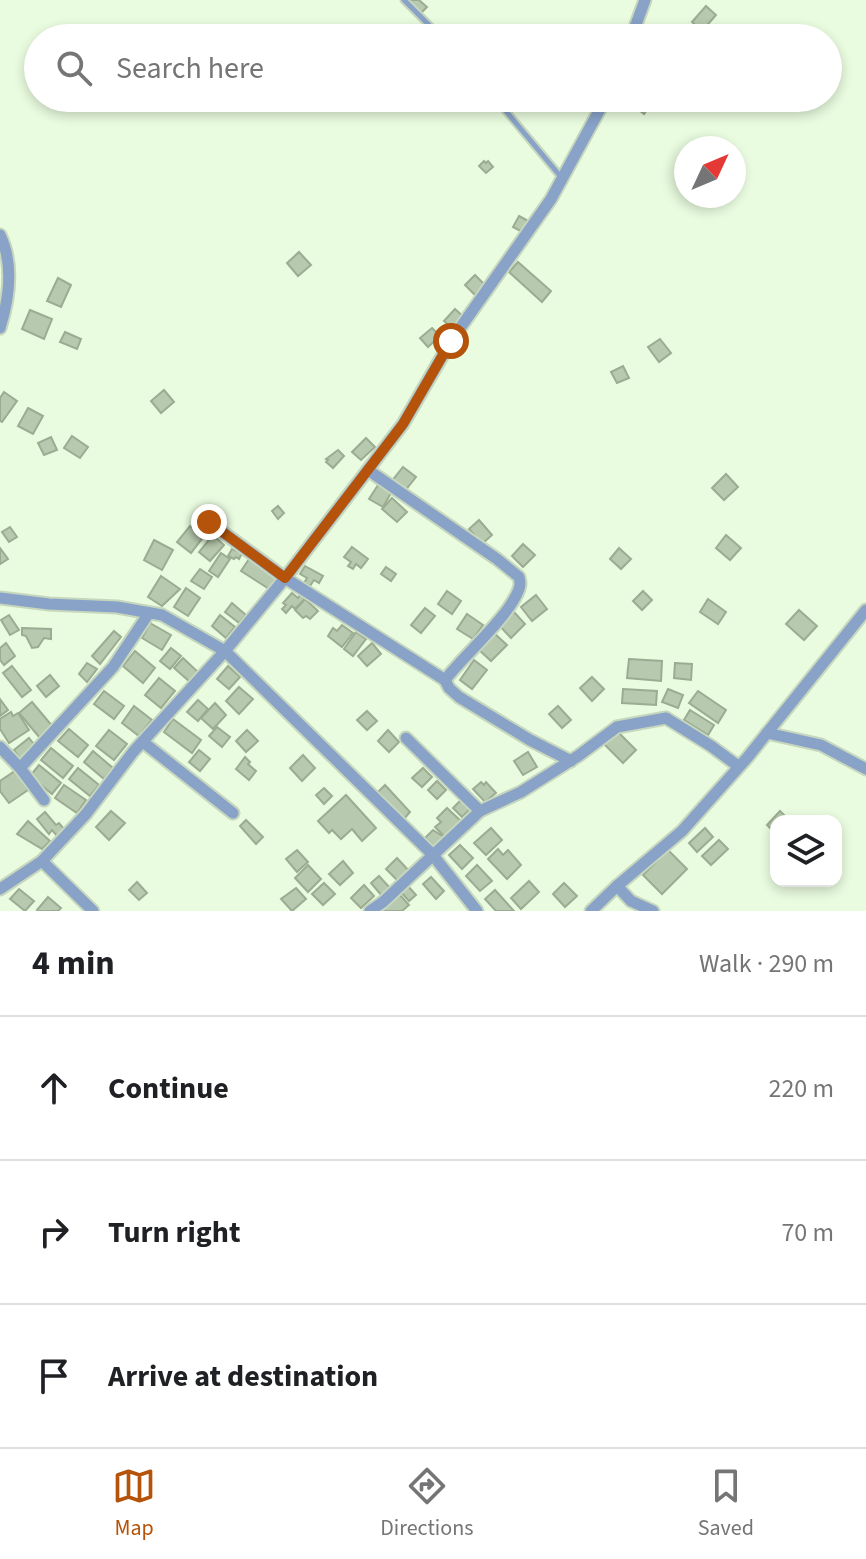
<!DOCTYPE html>
<html lang="en">
<head>
<meta charset="utf-8">
<style>
	body { margin:0; font-family:"Source Sans 3",sans-serif; background:#f6f6f6; color:#202124 }
	.controls { position:absolute; right:24px; bottom:24px; display:grid; overflow:hidden; border-radius:16px; box-shadow:0 4px 12px #0003 }
	.controls button { width:72px; height:72px; display:grid; place-items:center; padding:0; border:0; border-bottom:2px solid #e0e0e0; background:#fff; color:#202124; font:40px sans-serif }
	.compass { position:absolute; left:674px; top:136px; width:72px; height:72px; border-radius:50%; background:#fff; box-shadow:0 4px 12px #0003; rotate:46deg }
	.stop { position:absolute; width:24px; height:24px; margin:-18px; border:6px solid #b45309; border-radius:50%; background:#fff }
	.stop.end { background:#b45309; border-color:#fff; box-shadow:0 2px 8px #0008 }
	.list { margin:0; padding:0; list-style:none }
	h2 { display:flex; justify-content:space-between; align-items:center; height:104px; margin:0; padding:0 32px; font-size:34px }
	h2 small { font-size:26px; font-weight:400; color:#757577 }
	.list li { display:grid; grid-template-columns:52px 1fr auto; gap:24px; align-items:center; box-sizing:border-box; height:144px; padding:0 32px; border-top:2px solid #e0e0e0 }
	.list b { display:block; font-size:30px; white-space:nowrap }
	.list em { font-size:26px; font-style:normal; color:#757577 }
	.icon { flex:none; width:44px; height:44px; fill:none; stroke:currentColor; stroke-width:2; stroke-linecap:round; stroke-linejoin:round }
	.map { position:relative; flex:none; width:866px; height:911px; overflow:hidden }
	.search { position:absolute; background:#fff; box-shadow:0 4px 12px #0003; left:24px; right:24px; top:24px; height:88px; display:flex; align-items:center; gap:20px; box-sizing:border-box; padding:0 28px; border-radius:44px; color:#757577; font-size:30px }
	.sheet { height:536px; background:#fff }
	nav { display:flex; justify-content:space-around; align-items:center; box-sizing:border-box; height:112px; border-top:2px solid #e0e0e0; background:#fff; font-size:22px; color:#757577 }
	nav a { display:grid; justify-items:center; gap:4px }
	nav .on { color:#b45309 }
	.map>svg:first-child { display:block }
	.building { fill:#b7c9ae; stroke:#9bac92; stroke-width:2 }
	.lines { fill:none; stroke-linecap:round; stroke-linejoin:round }
	.lane-casing { stroke:#c6d7bd; stroke-width:9 }
	.street-casing { stroke:#c6d7bd; stroke-width:15 }
	.lane { stroke:#88a2c8; stroke-width:5 }
	.street { stroke:#88a2c8; stroke-width:11 }
	.route { stroke:#b45309; stroke-width:10 }
</style>
</head>
<body>
<div class="map">
<svg width="866" height="911" viewBox="0 0 866 911">
	<rect width="100%" height="100%" fill="#e9fcdf"/>
	<g class="building">
		<polygon points="411,0 419,0 427,7 421,13 409,2"/>
		<polygon points="706,6 716,15 702,31 692,22"/>
		<polygon points="390,30 398,38 381,38"/>
		<polygon points="640,98 651,104 644,114 633,105"/>
		<polygon points="484,161 486,163 488,161 493,167 486,173 479,166"/>
		<polygon points="519,216 530,222 524,233 513,227"/>
		<polygon points="299,252 311,265 298,276 287,263"/>
		<polygon points="518,262 551,291 542,302 509,272"/>
		<polygon points="475,275 485,285 475,295 465,285"/>
		<polygon points="58,278 71,285 61,307 47,301"/>
		<polygon points="455,309 465,318 454,330 444,321"/>
		<polygon points="30,310 52,319 44,339 22,329"/>
		<polygon points="432,328 440,336 428,347 420,338"/>
		<polygon points="65,332 81,339 77,349 60,342"/>
		<polygon points="660,339 671,353 659,362 648,347"/>
		<polygon points="623,366 629,378 617,383 611,372"/>
		<polygon points="164,390 174,402 161,413 151,401"/>
		<polygon points="4,392 17,401 2,422 0,421 0,398"/>
		<polygon points="28,408 43,416 33,434 18,426"/>
		<polygon points="72,436 88,447 80,458 64,448"/>
		<polygon points="51,437 57,450 44,455 38,443"/>
		<polygon points="366,438 375,447 361,460 352,452"/>
		<polygon points="338,450 344,456 333,468 326,462 328,460 326,459"/>
		<polygon points="403,467 416,477 404,492 391,482"/>
		<polygon points="726,474 738,487 724,500 712,488"/>
		<polygon points="378,485 391,493 383,507 369,499"/>
		<polygon points="392,498 407,512 397,522 382,509"/>
		<polygon points="278,506 284,513 278,519 272,511"/>
		<polygon points="479,520 492,535 482,544 469,529"/>
		<polygon points="190,526 204,536 191,553 177,542"/>
		<polygon points="10,527 17,537 9,542 2,532"/>
		<polygon points="213,535 224,545 210,561 199,552"/>
		<polygon points="726,535 741,548 730,560 716,548"/>
		<polygon points="154,540 173,550 162,570 144,560"/>
		<polygon points="523,544 535,555 523,567 512,556"/>
		<polygon points="352,547 368,559 361,568 356,564 353,569 348,566 351,562 344,557"/>
		<polygon points="0,548 8,559 0,564"/>
		<polygon points="619,548 631,559 621,569 610,559"/>
		<polygon points="232,549 242,553 239,559 236,557 234,559 228,556"/>
		<polygon points="221,553 230,559 218,577 209,571"/>
		<polygon points="249,559 277,577 269,589 241,571"/>
		<polygon points="305,566 323,576 319,583 314,580 310,586 304,583 307,578 300,574"/>
		<polygon points="386,567 396,574 391,581 381,574"/>
		<polygon points="200,569 212,577 204,589 191,581"/>
		<polygon points="161,576 180,589 162,606 148,597"/>
		<polygon points="186,588 200,598 188,616 174,607"/>
		<polygon points="447,591 461,601 452,614 438,604"/>
		<polygon points="643,591 652,600 642,610 633,601"/>
		<polygon points="292,593 298,598 300,595 305,599 295,609 292,606 286,613 282,609 286,605 283,603"/>
		<polygon points="536,595 547,609 532,621 521,607"/>
		<polygon points="305,599 318,611 310,619 306,616 303,618 295,610"/>
		<polygon points="708,599 726,612 718,624 700,612"/>
		<polygon points="232,603 246,615 239,623 225,612"/>
		<polygon points="425,608 435,616 421,633 411,625"/>
		<polygon points="799,610 817,626 804,640 786,624"/>
		<polygon points="513,611 525,624 511,638 498,624"/>
		<polygon points="467,614 483,625 473,639 457,629"/>
		<polygon points="9,615 19,630 10,635 1,620"/>
		<polygon points="220,615 235,627 226,638 212,626"/>
		<polygon points="150,623 171,635 162,650 142,638"/>
		<polygon points="342,625 353,633 342,647 328,636 333,628 337,631"/>
		<polygon points="22,628 51,629 51,639 44,638 38,647 32,648 26,636 22,635"/>
		<polygon points="114,631 121,637 100,664 92,656"/>
		<polygon points="356,632 366,639 353,656 344,649"/>
		<polygon points="494,633 507,645 491,661 478,649"/>
		<polygon points="6,643 15,656 4,665 0,660 0,648"/>
		<polygon points="372,643 381,654 367,666 358,656"/>
		<polygon points="171,648 181,656 170,669 160,661"/>
		<polygon points="135,651 155,668 143,683 123,666"/>
		<polygon points="183,658 198,672 190,682 174,668"/>
		<polygon points="629,659 662,661 661,681 627,678"/>
		<polygon points="474,660 487,670 472,689 460,680"/>
		<polygon points="87,663 97,669 87,682 79,674"/>
		<polygon points="675,663 692,664 691,680 674,678"/>
		<polygon points="12,666 31,690 22,697 3,673"/>
		<polygon points="228,666 240,677 229,689 217,679"/>
		<polygon points="50,675 59,686 46,697 37,686"/>
		<polygon points="592,677 604,689 592,701 580,688"/>
		<polygon points="159,678 175,691 161,708 145,695"/>
		<polygon points="239,687 253,699 239,714 226,701"/>
		<polygon points="623,689 657,691 656,705 622,703"/>
		<polygon points="668,689 683,695 678,708 662,702"/>
		<polygon points="104,691 124,706 114,719 94,704"/>
		<polygon points="698,691 726,710 718,723 689,703"/>
		<polygon points="0,699 8,710 0,716"/>
		<polygon points="198,700 208,709 198,721 187,712"/>
		<polygon points="32,702 53,727 40,738 19,713"/>
		<polygon points="215,703 226,715 213,729 201,718"/>
		<polygon points="134,706 152,720 139,736 122,723"/>
		<polygon points="558,706 571,720 562,728 549,714"/>
		<polygon points="690,710 714,725 708,735 684,720"/>
		<polygon points="367,711 377,721 367,730 357,720"/>
		<polygon points="11,712 13,716 18,713 29,730 9,743 0,729 0,719"/>
		<polygon points="173,719 201,740 192,753 164,732"/>
		<polygon points="217,727 230,737 222,747 209,736"/>
		<polygon points="69,729 88,745 78,757 58,741"/>
		<polygon points="109,730 127,744 114,760 96,746"/>
		<polygon points="247,730 258,741 246,752 236,741"/>
		<polygon points="388,730 399,742 389,752 378,741"/>
		<polygon points="617,731 636,750 623,763 604,744"/>
		<polygon points="29,738 37,748 21,760 14,750"/>
		<polygon points="51,748 73,766 63,778 41,760"/>
		<polygon points="199,750 210,759 200,771 189,762"/>
		<polygon points="93,751 113,768 104,779 84,762"/>
		<polygon points="528,752 537,767 523,775 514,761"/>
		<polygon points="303,755 315,768 302,781 290,768"/>
		<polygon points="245,757 250,762 248,764 256,771 249,780 236,769"/>
		<polygon points="39,765 61,783 52,794 30,776"/>
		<polygon points="78,768 99,785 90,796 69,779"/>
		<polygon points="423,768 432,777 422,787 412,778"/>
		<polygon points="15,771 28,790 9,803 0,791 0,781"/>
		<polygon points="437,781 446,790 437,799 428,790"/>
		<polygon points="481,782 484,785 486,782 496,793 485,802 473,789"/>
		<polygon points="64,785 86,800 77,813 55,798"/>
		<polygon points="385,785 410,812 404,819 378,792"/>
		<polygon points="324,788 332,796 324,804 316,795"/>
		<polygon points="346,795 376,828 362,841 352,829 341,839 332,830 329,833 318,821"/>
		<polygon points="461,800 470,809 462,817 453,808"/>
		<polygon points="447,808 462,822 446,838 435,827 441,822 437,818"/>
		<polygon points="111,811 125,823 109,840 96,827"/>
		<polygon points="780,811 785,816 780,821 776,821 776,826 772,830 767,825"/>
		<polygon points="45,812 56,825 59,823 65,830 57,836 52,830 49,834 37,819"/>
		<polygon points="246,820 263,837 256,844 240,826"/>
		<polygon points="28,821 50,841 42,849 17,834"/>
		<polygon points="491,828 502,840 486,855 474,843"/>
		<polygon points="705,828 713,837 697,852 689,843"/>
		<polygon points="433,830 444,837 434,847 425,838"/>
		<polygon points="719,840 728,849 711,865 702,856"/>
		<polygon points="460,845 473,858 462,869 449,855"/>
		<polygon points="498,849 503,855 508,850 521,865 507,879 488,859"/>
		<polygon points="297,850 308,862 297,872 286,859"/>
		<polygon points="668,850 687,869 662,894 643,875"/>
		<polygon points="397,858 409,871 398,881 386,869"/>
		<polygon points="343,861 353,873 340,885 329,874"/>
		<polygon points="308,865 321,879 308,892 295,878"/>
		<polygon points="477,865 492,881 480,891 466,876"/>
		<polygon points="379,876 390,888 382,896 371,883"/>
		<polygon points="431,877 444,891 436,899 423,884"/>
		<polygon points="529,881 539,892 521,909 511,898"/>
		<polygon points="137,882 147,893 139,900 129,890"/>
		<polygon points="324,883 335,894 323,905 312,894"/>
		<polygon points="564,883 577,896 565,907 553,894"/>
		<polygon points="364,885 374,896 361,908 351,898"/>
		<polygon points="407,885 416,895 409,901 400,891"/>
		<polygon points="296,888 306,899 292,911 281,899"/>
		<polygon points="19,889 34,901 25,911 10,899"/>
		<polygon points="495,890 514,911 496,911 485,899"/>
		<polygon points="398,893 409,905 402,911 380,911 378,909"/>
		<polygon points="48,897 61,908 58,911 38,911 37,910"/>
	</g>
	<g class="lines">
		<defs>
			<g id="lane">
				<polyline points="404,0 442,38"/>
				<polyline points="495,98 561,177"/>
			</g>
			<g id="street">
				<polyline points="631,38 645,0"/>
				<path d="M0 235C14 264 9 299 0 328"/>
				<path d="M209 522 285 578 445 680C465 654 509 617 519 589 521 583 520 583 519 577L497 559 368 470"/>
				<polyline points="0,598 49,604 117,607 162,615 225,651 432,854 477,911"/>
				<polyline points="445,680 449,688 459,697 530,740 571,761"/>
				<polyline points="767,733 821,745 866,769"/>
				<polyline points="406,738 480,811"/>
				<polyline points="143,742 233,813"/>
				<polyline points="0,747 20,768 44,800"/>
				<polyline points="20,768 113,667 149,613"/>
				<polyline points="42,861 93,911"/>
				<polyline points="617,886 631,901 653,911"/>
				<polyline points="0,889 42,861 86,814 133,752 225,651 285,578 403,424 451,341 551,199 606,98"/>
				<polyline points="370,911 383,902 480,811 521,792 578,756 617,727 666,718 711,746 738,766"/>
				<polyline points="591,911 617,886 682,831 747,758 866,610"/>
			</g>
		</defs>
		<use href="#lane" class="lane-casing"/>
		<use href="#street" class="street-casing"/>
		<use href="#lane" class="lane"/>
		<use href="#street" class="street"/>
	</g>
	<g class="lines">
		<polyline class="route" points="209,522 285,578 403,424 451,341"/>
	</g>
</svg>
<div class="controls">
<button><svg class="icon" aria-label="layers" viewBox="0 0 24 24"><path d="M12 4l9 5-9 5-9-5zM3 14l9 5 9-5"/></svg></button>
</div>
<svg class="compass" viewBox="-18 -18 36 36"><path d="M0-13l5 13h-10z" fill="#e53935"/><path d="M0 13l5-13h-10z" fill="#757577"/></svg>
<div class="stop" style="left:451px;top:341px"></div>
<div class="stop end" style="left:209px;top:522px"></div>
<div class="search"><svg class="icon" aria-label="search" viewBox="0 0 24 24"><circle cx="10" cy="10" r="6"/><path d="M15 15l6 6"/></svg>Search here</div>
</div>
<section class="sheet">
<h2>4 min<small>Walk · 290 m</small></h2>
<ul class="list">
<li><svg class="icon" aria-label="ahead" viewBox="0 0 24 24"><path d="M12 20V5M6 11l6-6 6 6"/></svg><div><b>Continue</b></div><em>220 m</em></li>
<li><svg class="icon" aria-label="right" viewBox="0 0 24 24"><path d="M7 20v-9h11M14 6l5 5-5 5"/></svg><div><b>Turn right</b></div><em>70 m</em></li>
<li><svg class="icon" aria-label="arrive" viewBox="0 0 24 24"><path d="M6 21V4h12l-3 4 3 4H6"/></svg><div><b>Arrive at destination</b></div></li>
</ul>
</section>
<nav>
<a class="on"><svg class="icon" aria-label="map" viewBox="0 0 24 24"><path d="M3 6l6-2 6 2 6-2v14l-6 2-6-2-6 2zM9 4v14M15 6v14"/></svg>Map</a>
<a><svg class="icon" aria-label="directions" viewBox="0 0 24 24"><path d="M12 3l9 9-9 9-9-9zM9 14v-3h6M13 9l2 2-2 2"/></svg>Directions</a>
<a><svg class="icon" aria-label="saved" viewBox="0 0 24 24"><path d="M7 4h10v16l-5-4-5 4z"/></svg>Saved</a>
</nav>
</body>
</html>
